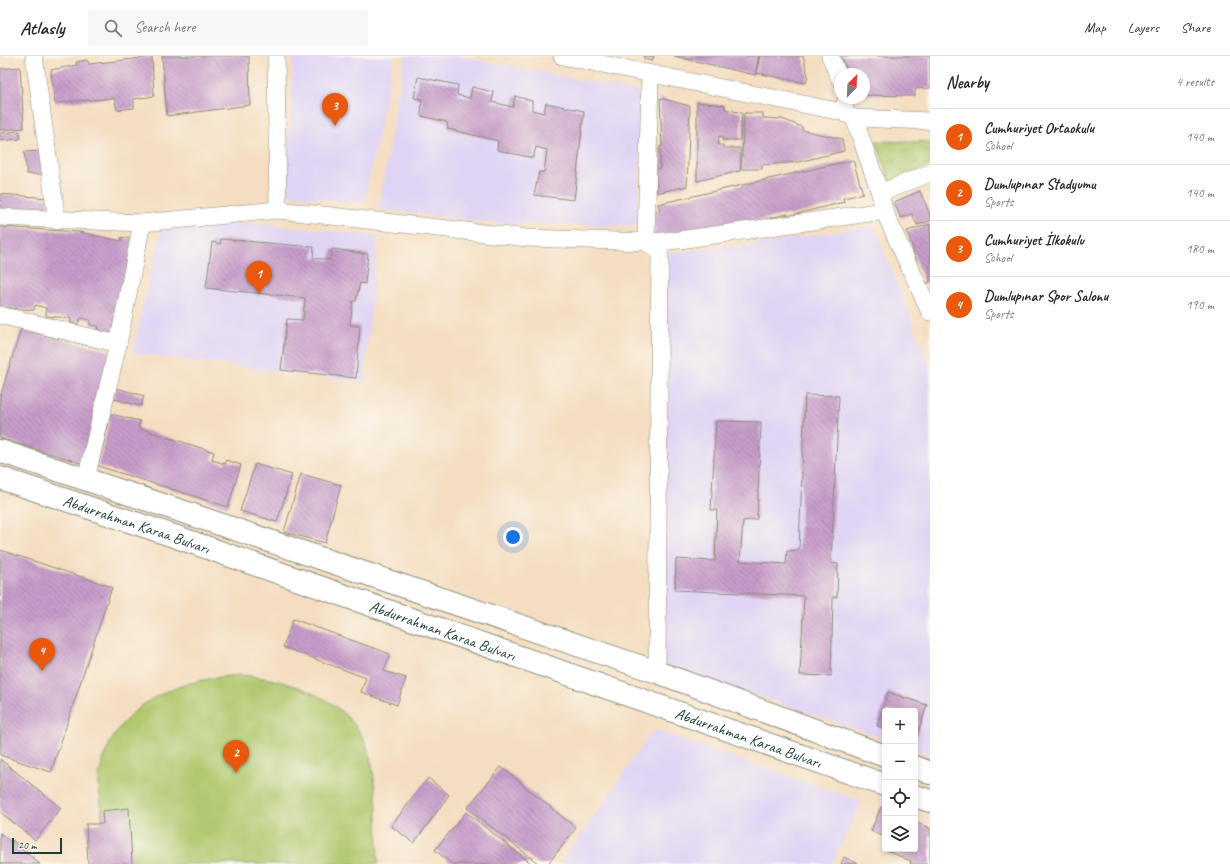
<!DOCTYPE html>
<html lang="en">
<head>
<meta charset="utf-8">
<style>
	body { margin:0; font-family:Caveat,sans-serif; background:#f7f7f7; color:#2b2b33 }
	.controls { position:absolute; right:12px; bottom:12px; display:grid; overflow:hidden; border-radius:4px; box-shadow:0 2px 6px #0003 }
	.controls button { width:36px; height:36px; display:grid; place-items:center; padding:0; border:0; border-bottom:1px solid #e1e1e2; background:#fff; color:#2b2b33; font:20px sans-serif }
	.compass { position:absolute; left:834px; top:12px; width:36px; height:36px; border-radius:50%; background:#fff; box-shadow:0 2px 6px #0003; rotate:24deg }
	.scale { position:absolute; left:12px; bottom:10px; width:50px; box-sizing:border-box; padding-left:4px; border:2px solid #1f3d34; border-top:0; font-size:11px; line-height:14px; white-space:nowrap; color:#1f3d34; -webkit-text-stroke:3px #fbf7ec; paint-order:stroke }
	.you { position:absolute; left:513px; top:481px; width:14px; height:14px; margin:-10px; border:3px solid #fff; border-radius:50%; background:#1a73e8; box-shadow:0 0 0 6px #1a73e833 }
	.badge { display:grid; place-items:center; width:26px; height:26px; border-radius:50%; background:#ea580c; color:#fff; font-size:13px; font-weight:700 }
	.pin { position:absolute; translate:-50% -33px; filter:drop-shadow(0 1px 2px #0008) }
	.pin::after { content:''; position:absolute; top:21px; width:14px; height:12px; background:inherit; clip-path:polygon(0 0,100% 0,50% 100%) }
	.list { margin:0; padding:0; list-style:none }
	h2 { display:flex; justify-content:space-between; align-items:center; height:52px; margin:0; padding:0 16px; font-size:17px }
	h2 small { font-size:13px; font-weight:400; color:#7c7c81 }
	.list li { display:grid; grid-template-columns:26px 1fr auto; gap:12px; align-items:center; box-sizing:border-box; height:56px; padding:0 16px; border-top:1px solid #e1e1e2 }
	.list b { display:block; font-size:15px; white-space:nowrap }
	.list p { margin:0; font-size:13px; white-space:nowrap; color:#7c7c81 }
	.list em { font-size:13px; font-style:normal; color:#7c7c81 }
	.icon { flex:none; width:22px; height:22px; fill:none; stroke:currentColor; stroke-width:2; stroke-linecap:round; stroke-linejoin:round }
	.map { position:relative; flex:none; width:930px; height:808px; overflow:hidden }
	header { display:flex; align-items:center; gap:24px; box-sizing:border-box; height:56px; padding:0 20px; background:#fff; border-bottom:1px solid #e1e1e2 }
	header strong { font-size:19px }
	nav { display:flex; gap:22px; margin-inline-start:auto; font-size:14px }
	.search { width:280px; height:36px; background:#f7f7f7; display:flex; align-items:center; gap:10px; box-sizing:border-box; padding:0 14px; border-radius:4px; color:#7c7c81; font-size:15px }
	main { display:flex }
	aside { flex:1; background:#fff }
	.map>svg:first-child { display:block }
	.built { fill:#e0d4f4 }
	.grass { fill:url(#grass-tufts); stroke:#688251 }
	.pitch { fill:#b0c86e; stroke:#688251 }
	.building { fill:url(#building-back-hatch) }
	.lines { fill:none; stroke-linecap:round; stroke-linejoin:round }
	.minor-casing { stroke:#8a8d7a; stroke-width:18 }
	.secondary-casing { stroke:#8a8d7a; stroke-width:24 }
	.minor { stroke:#fff; stroke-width:17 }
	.secondary { stroke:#fff; stroke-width:22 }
	.labels { text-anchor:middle; stroke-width:3.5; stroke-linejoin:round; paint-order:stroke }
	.street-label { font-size:16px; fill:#1f3d34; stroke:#fbf7ec }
</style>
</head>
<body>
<header>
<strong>Atlasly</strong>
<div class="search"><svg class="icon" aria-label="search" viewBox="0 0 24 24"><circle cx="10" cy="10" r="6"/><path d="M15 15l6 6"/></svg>Search here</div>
<nav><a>Map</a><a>Layers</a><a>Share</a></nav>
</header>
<main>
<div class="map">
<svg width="930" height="808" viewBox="0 0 930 808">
	<defs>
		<pattern id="grass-tufts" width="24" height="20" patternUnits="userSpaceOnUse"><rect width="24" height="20" fill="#b0c86e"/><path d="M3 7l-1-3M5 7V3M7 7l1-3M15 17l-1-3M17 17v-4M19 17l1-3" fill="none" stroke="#8fa45b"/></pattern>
		<pattern id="building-back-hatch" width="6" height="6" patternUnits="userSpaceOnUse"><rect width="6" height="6" fill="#c79cca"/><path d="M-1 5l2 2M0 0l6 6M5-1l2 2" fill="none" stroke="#a180a5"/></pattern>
	</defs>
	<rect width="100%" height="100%" fill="#fbf7ec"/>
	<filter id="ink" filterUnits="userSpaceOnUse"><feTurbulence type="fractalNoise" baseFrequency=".025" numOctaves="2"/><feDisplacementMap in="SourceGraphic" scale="8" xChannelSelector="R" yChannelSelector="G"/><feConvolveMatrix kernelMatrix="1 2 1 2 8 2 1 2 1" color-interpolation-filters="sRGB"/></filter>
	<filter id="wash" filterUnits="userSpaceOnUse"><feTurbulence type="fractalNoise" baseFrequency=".012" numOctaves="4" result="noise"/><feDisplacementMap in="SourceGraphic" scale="16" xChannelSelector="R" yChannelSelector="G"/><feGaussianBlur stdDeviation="0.9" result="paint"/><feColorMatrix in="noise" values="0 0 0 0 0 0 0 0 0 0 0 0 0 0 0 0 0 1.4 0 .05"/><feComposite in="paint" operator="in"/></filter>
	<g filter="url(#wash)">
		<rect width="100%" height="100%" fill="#f4ddc0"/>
		<g class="built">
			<polygon points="293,0 394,0 364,147 287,139"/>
			<polygon points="405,0 457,0 641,36 638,170 490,167 378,153"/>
			<polygon points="253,167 378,180 364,326 132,297 161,175"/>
			<polygon points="874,170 930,311 930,699 915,693 915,655 885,655 885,683 661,607 666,197 755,188"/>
			<polygon points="653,674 862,745 832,808 560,808 589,768"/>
		</g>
		<polygon class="grass" points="876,85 930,86 930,109 890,126"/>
		<path class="pitch" d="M240 619C286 623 341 639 364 684 379 716 377 773 378 808H105C104 788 102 768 101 747 100 739 98 728 99 720 113 648 174 624 240 619Z"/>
		<g id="blocks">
			<g class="building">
				<polygon points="162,0 249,0 250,49 167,60"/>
				<polygon points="644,0 654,0 652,5 644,3"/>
				<polygon points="674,0 759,0 755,19"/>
				<polygon points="760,0 803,0 808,20 806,27 756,17"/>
				<polygon points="841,0 930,0 930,32 915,33 915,40 864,39 864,18 849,18"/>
				<polygon points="152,1 154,40 134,43 134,52 117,54 114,42 55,47 51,14 77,9 76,6 87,4 89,8"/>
				<polygon points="20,11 24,72 0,74 0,13"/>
				<polygon points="418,21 458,29 457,39 470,42 472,31 494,36 492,46 513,51 515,40 532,45 532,54 544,57 546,47 584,55 574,144 534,139 539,116 544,116 547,94 536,91 533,102 497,94 498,85 448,73 447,66 421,60 422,43 414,42"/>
				<polygon points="660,42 690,50 687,130 657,137 656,113 660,112 660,90 662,91"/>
				<polygon points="697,46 725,49 725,53 742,57 740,84 722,84 723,81 719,80 718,89 723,89 724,92 740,92 740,115 697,125"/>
				<polygon points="744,57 763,57 763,62 782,63 802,71 802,74 842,83 844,95 798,106 762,109 762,113 741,113"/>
				<polygon points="20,75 20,83 0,85 0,77"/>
				<polygon points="42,95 44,118 27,118 24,96"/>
				<polygon points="853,104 863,138 843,142 844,146 788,160 788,158 738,169 654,179 655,155 660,155 658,148"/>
				<polygon points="920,135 930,159 930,165 917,169 912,158 901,162 894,146"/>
				<polygon points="0,138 48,142 47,159 0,156"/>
				<polygon points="930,168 930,226 924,228 907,175"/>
				<polygon points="0,171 79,176 121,185 122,181 134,184 116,278 99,275 98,270 90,269 90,264 81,262 77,269 71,267 70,262 46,260 46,252 35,249 34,254 0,251"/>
				<polygon points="221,183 314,191 313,202 330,204 332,193 368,198 365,228 360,227 356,245 353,245 350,269 360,270 356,322 281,314 287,263 303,264 305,242 206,232 212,186 220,188"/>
				<polygon points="21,273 111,295 84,408 0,382 0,341"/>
				<polygon points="116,332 144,340 141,350 114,343"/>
				<polygon points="805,339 839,340 831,507 838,508 837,541 833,541 831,620 800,619 804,540 675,534 676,503 715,505 717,454 711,454 716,365 761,366 757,463 743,465 740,505 786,508 787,495 799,494"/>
				<polygon points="111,358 140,365 138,372 214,396 212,404 225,408 226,404 241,409 228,451 98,410"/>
				<polygon points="255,408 292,419 277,466 240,455"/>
				<polygon points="301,418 341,429 325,487 284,476"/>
				<polygon points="0,494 112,531 51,716 0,699"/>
				<polygon points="293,563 390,598 384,615 406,622 397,649 361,636 366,622 283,591"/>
				<polygon points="888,636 927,649 915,685 915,655 885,655 885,673 877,670"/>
				<polygon points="0,703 61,752 35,784 0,756"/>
				<polygon points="501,711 576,772 548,808 539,808 467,752"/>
				<polygon points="428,722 449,739 414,787 391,770"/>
				<polygon points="881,751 885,753 885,781 871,775"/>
				<polygon points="129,752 132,808 88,808 86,768 103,768 102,755"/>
				<polygon points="466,756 532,808 452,808 435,794"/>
				<polygon points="915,766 930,772 930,808 910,808 911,805 883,793 915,793"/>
				<polygon points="0,777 11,786 12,784 40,808 2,808 0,807"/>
				<polygon points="844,801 859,808 841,808"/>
			</g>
		</g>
	</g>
	<g filter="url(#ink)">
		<use href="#blocks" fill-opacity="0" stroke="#8a8d7a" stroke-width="1"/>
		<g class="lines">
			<defs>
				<g id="minor">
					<polyline points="34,0 57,165"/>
					<polyline points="276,0 278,154"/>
					<polyline points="562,0 842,56"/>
					<polyline points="830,0 840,23"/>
					<polyline points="650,19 646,186 660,195 657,616"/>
					<polyline points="847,42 842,56 854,62 880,137 884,155 930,256"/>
					<polyline points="854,62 930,65"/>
					<polyline points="880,137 930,117"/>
					<polyline points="0,161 142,167 278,154 527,182 646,186 679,184 884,155"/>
					<polyline points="0,259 118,288"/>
					<polyline points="86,423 118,288 142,167"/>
				</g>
				<g id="secondary">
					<polyline points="0,395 175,453 657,616 885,700"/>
					<path id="s1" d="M0 422 171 479 885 729"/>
					<polyline points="915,711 930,717"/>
					<polyline points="915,740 930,745"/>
				</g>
			</defs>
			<use href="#minor" class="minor-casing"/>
			<use href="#secondary" class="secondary-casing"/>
			<use href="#minor" class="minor"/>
			<use href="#secondary" class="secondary"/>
		</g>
	</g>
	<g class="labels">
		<g class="street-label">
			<text dy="6" stroke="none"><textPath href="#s1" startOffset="144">Abdurrahman Karaa Bulvarı</textPath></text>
			<text dy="6" stroke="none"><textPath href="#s1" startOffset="468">Abdurrahman Karaa Bulvarı</textPath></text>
			<text dy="6" stroke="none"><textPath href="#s1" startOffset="792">Abdurrahman Karaa Bulvarı</textPath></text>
		</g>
	</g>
</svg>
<div class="controls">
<button>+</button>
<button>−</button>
<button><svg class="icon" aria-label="locate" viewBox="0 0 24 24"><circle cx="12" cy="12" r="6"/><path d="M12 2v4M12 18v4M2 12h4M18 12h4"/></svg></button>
<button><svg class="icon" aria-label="layers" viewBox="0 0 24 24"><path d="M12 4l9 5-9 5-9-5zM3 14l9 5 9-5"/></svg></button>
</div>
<svg class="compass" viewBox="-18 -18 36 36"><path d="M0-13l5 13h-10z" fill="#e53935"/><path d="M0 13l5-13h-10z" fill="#7c7c81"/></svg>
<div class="scale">20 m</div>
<div class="you"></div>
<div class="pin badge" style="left:259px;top:238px">1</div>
<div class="pin badge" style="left:236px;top:717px">2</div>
<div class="pin badge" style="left:335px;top:70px">3</div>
<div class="pin badge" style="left:42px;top:615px">4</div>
</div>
<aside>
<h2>Nearby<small>4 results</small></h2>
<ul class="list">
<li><span class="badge">1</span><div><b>Cumhuriyet Ortaokulu</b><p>School</p></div><em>140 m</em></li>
<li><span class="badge">2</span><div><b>Dumlupınar Stadyumu</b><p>Sports</p></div><em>140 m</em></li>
<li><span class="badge">3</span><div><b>Cumhuriyet İlkokulu</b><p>School</p></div><em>180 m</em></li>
<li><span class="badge">4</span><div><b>Dumlupınar Spor Salonu</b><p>Sports</p></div><em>190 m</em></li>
</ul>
</aside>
</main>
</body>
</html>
